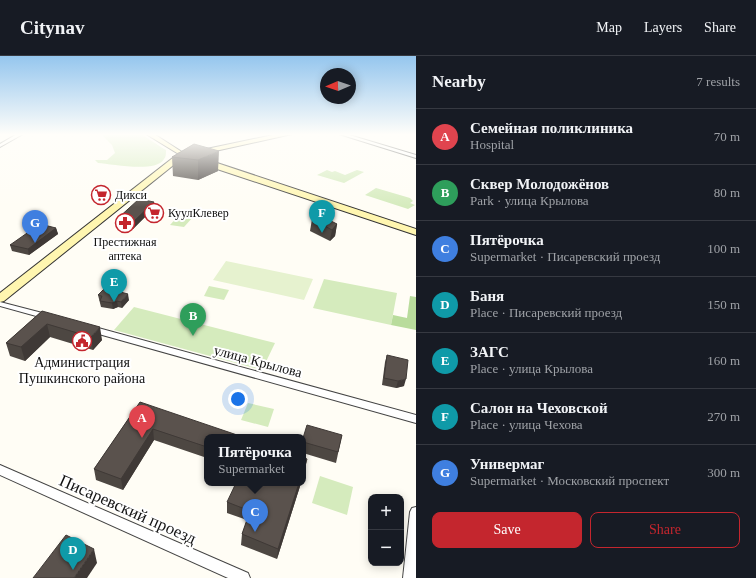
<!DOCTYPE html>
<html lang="en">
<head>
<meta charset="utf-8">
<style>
	body { margin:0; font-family:"Times New Roman",serif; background:#242831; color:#f1f3f6 }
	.controls { position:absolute; right:12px; bottom:12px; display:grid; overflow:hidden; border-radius:8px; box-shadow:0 2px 10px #0003 }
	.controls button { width:36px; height:36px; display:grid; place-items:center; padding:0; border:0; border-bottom:1px solid #363941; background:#171b24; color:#f1f3f6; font:20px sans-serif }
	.compass { position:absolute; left:320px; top:12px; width:36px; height:36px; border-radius:50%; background:#171b24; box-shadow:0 2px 10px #0003; rotate:268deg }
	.you { position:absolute; left:238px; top:343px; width:14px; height:14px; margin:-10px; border:3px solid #fff; border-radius:50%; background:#1a73e8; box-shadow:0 0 0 6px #1a73e833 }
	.badge { display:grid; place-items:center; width:26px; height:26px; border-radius:50%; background:#c4262e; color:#fff; font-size:13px; font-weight:700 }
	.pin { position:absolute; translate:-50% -33px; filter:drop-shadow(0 1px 2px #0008) }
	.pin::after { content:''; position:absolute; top:21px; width:14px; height:12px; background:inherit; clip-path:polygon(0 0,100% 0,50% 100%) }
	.popup { position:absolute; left:204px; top:378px; width:102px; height:52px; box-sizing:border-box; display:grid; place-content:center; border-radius:8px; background:#171b24; filter:drop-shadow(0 1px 3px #0005); font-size:13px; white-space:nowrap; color:#9ea1a6 }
	.popup b { font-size:15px; color:#f1f3f6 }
	.popup::after { content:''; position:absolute; left:50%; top:100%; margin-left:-8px; border:8px solid transparent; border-top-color:#171b24 }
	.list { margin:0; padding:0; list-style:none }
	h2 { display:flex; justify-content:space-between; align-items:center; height:52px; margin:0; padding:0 16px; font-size:17px }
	h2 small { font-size:13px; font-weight:400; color:#9ea1a6 }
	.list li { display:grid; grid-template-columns:26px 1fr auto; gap:12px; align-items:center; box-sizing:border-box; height:56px; padding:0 16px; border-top:1px solid #363941 }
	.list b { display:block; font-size:15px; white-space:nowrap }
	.list p { margin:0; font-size:13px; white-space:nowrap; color:#9ea1a6 }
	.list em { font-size:13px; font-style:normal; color:#9ea1a6 }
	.actions { display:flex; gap:8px; padding:12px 16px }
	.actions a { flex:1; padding:9px 0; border:1px solid #c4262e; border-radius:8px; text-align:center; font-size:14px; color:#c4262e }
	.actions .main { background:#c4262e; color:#fff }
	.map { position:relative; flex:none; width:416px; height:522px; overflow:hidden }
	header { display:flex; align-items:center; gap:24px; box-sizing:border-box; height:56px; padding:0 20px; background:#171b24; border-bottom:1px solid #363941 }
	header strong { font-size:19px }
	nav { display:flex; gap:22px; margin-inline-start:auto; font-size:14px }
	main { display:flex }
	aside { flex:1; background:#171b24 }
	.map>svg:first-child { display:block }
	.green { fill:#d5ebbd }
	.forest { fill:#b9dc9c }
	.pitch { fill:#e6f2cf }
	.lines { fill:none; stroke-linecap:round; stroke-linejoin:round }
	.street-casing { stroke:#444; stroke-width:2 }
	.secondary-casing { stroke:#333; stroke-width:2 }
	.street { fill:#fff; fill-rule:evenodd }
	.secondary { fill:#fff6b0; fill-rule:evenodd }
	.wall { fill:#4d4742 }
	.shaded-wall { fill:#3f3936 }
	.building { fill:#5a524d; stroke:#3f3936 }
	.labels { text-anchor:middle; stroke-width:4; stroke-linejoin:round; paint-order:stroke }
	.far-poi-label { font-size:12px; fill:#111; stroke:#fff; text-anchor:start }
	.street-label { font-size:14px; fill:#111; stroke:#fff }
	.poi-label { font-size:14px; fill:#111; stroke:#fff }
	.near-street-label { font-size:17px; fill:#111; stroke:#fff }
</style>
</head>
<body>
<header>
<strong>Citynav</strong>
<nav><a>Map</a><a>Layers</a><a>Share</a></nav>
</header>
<main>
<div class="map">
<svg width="416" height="522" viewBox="0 0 416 522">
	<rect width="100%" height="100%" fill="#fffdf5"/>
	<g class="green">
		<path d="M101 78H141L164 93 166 94C166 97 166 101 164 103 157 117 111 108 98 107L95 104H107L115 97 112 89Z"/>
		<polygon points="327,114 332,116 335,115 345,119 357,114 364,116 344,127 317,119"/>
		<polygon points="376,132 410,142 413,145 410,147 415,149 408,153 365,139"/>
		<polygon points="179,159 193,161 184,171 170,169"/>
		<polygon points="324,223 397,237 391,269 313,252"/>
		<polygon points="209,230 229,234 224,244 204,240"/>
		<polygon points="134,251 275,287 262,314 114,274"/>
		<polygon points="248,347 274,353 268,371 241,364"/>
		<polygon points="320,420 353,431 347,459 312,447"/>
	</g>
	<polygon class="forest" points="410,240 416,241 416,274 391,269 393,259 407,262"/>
	<polygon class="pitch" points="226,205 313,223 304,244 213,224"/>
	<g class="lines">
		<defs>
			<g id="street">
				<polygon points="17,78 23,78 0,91 0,88"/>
				<polygon points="339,78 346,78 416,99 416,102"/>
				<polygon points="0,246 50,259 51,261 47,263 0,250"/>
				<polygon points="91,270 416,359 416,367 88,275 87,273 88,271"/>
				<polygon points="0,409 248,517 250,522 228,522 0,419"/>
				<polygon points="416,451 416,522 403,522 410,456 412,452"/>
			</g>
			<g id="secondary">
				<polygon points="146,78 154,78 182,96 177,97"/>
				<polygon points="278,78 292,78 197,99 194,97 197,95"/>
				<polygon points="174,101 180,101 181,103 4,245 0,246 0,237"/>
				<polygon points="202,104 208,104 416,173 416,179 202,108"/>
			</g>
		</defs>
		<use href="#street" class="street-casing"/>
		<use href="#secondary" class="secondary-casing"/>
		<use href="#street" class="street"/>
		<use href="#secondary" class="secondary"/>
	</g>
	<g class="wall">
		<polygon points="194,88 218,115 198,124 173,120 172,101"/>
		<polygon points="154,146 155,151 133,173 116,170 116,164"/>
		<polygon points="312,163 337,168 335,180 330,185 310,175"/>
		<polygon points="56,172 58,178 29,199 12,195 10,189"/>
		<polygon points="98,239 129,244 122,252 118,251 113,253 101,251"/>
		<polygon points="42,255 102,284 93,294 50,281 25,305 10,300 6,287"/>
		<polygon points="387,299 404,330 396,332 382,329 385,306"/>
		<polygon points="140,346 207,381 207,402 154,384 123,434 96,424 94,413"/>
		<polygon points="342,379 336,407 303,397 303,382"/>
		<polygon points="301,427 277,503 241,489 242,478 247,464 227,457 227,446"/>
	</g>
	<g class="shaded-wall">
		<polygon points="219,95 218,115 198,124 198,104"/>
		<polygon points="154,146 155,151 133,173 132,167"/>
		<polygon points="337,168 335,180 330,185 332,174"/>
		<polygon points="56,172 58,178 29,199 28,193"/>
		<polygon points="128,238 129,244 122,252 121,246"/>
		<polygon points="117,245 118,251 113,253 112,247"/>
		<polygon points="47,268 50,281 25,305 21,291"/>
		<polygon points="100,271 102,284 93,294 91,281"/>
		<polygon points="406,323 404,330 396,332 398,325"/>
		<polygon points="153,373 154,384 123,434 121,423"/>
		<polygon points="307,403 305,414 303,420 303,416"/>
		<polygon points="299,427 301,427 277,503 278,493"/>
		<polygon points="94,493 97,507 87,522 74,522"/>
	</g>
	<g class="building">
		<polygon points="194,88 219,95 198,104 172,101"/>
		<polygon points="139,143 154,146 132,167 116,164"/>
		<polygon points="323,161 337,168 332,174 312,163"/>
		<polygon points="40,168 56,172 28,193 10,189"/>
		<polygon points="105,232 128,238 121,246 117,245 112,247 100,245 102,240 98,239"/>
		<polygon points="42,255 100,271 91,281 47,268 21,291 6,287"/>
		<polygon points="387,299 408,304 406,323 398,325 384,322"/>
		<polygon points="140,346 243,381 207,381 207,391 153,373 121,423 94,413"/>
		<polygon points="307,369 342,379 338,396 303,386 303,382"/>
		<polygon points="303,401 307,403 303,416"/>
		<polygon points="236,427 299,427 278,493 242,478 250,455 227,446"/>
		<polygon points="66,479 94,493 74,522 33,522"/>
	</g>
	<linearGradient id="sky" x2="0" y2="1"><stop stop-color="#95c6ee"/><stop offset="0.52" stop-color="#fffefa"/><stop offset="1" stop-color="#fffefa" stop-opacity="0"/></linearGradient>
	<rect width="416" height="151" fill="url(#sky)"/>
	<defs>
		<symbol id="supermarket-ring" viewBox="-11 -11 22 22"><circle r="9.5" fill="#fff" stroke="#c4262e" stroke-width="1.5"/><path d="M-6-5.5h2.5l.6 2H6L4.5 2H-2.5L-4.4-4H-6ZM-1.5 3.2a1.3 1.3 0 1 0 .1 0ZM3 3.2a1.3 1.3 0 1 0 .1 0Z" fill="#c4262e"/></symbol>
		<symbol id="pharmacy-ring" viewBox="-11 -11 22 22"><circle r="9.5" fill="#fff" stroke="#c4262e" stroke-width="1.5"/><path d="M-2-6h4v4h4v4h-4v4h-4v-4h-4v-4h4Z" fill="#c4262e"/></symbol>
		<symbol id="civic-ring" viewBox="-11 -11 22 22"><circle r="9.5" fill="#fff" stroke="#c4262e" stroke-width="1.5"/><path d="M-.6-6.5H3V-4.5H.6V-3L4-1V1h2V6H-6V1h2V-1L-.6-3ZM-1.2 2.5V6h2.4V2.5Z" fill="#c4262e"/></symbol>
	</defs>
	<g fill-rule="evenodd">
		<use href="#supermarket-ring" x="90" y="128" width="22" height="22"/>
		<use href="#supermarket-ring" x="143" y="146" width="22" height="22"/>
		<use href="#pharmacy-ring" x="114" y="156" width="22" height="22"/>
		<use href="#civic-ring" x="71" y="274" width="22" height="22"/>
	</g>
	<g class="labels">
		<g class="far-poi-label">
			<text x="115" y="143">Дикси</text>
			<text x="168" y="161">КуулКлевер</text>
			<text x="125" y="190" text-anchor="middle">Престижная<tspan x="125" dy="14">аптека</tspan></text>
		</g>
		<g class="street-label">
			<text transform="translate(258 305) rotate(15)" y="5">улица Крылова</text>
		</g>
		<g class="poi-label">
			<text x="82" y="311">Администрация<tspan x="82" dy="16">Пушкинского района</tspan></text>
		</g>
		<g class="near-street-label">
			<text transform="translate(128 453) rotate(24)" y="6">Писаревский проезд</text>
		</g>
	</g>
</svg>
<div class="controls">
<button>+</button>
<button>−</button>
</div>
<svg class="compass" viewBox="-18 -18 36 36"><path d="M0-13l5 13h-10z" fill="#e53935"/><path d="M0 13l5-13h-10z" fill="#9ea1a6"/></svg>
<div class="you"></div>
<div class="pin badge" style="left:142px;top:382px;background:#e0444e">A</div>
<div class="pin badge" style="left:193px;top:280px;background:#2e9e5b">B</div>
<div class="pin badge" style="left:255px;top:476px;background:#3f7fe0">C</div>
<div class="popup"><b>Пятёрочка</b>Supermarket</div>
<div class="pin badge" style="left:73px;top:514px;background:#0f9aa8">D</div>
<div class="pin badge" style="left:114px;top:246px;background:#0f9aa8">E</div>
<div class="pin badge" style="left:322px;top:177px;background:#0f9aa8">F</div>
<div class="pin badge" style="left:35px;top:187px;background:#3f7fe0">G</div>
</div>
<aside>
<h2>Nearby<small>7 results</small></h2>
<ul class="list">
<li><span class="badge" style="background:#e0444e">A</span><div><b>Семейная поликлиника</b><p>Hospital</p></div><em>70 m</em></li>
<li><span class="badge" style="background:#2e9e5b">B</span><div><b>Сквер Молодожёнов</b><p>Park · улица Крылова</p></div><em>80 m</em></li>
<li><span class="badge" style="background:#3f7fe0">C</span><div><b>Пятёрочка</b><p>Supermarket · Писаревский проезд</p></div><em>100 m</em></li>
<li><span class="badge" style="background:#0f9aa8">D</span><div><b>Баня</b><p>Place · Писаревский проезд</p></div><em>150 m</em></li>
<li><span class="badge" style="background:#0f9aa8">E</span><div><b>ЗАГС</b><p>Place · улица Крылова</p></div><em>160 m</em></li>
<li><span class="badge" style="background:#0f9aa8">F</span><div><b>Салон на Чеховской</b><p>Place · улица Чехова</p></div><em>270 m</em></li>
<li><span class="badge" style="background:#3f7fe0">G</span><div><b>Универмаг</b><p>Supermarket · Московский проспект</p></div><em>300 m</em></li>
</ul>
<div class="actions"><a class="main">Save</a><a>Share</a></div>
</aside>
</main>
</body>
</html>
